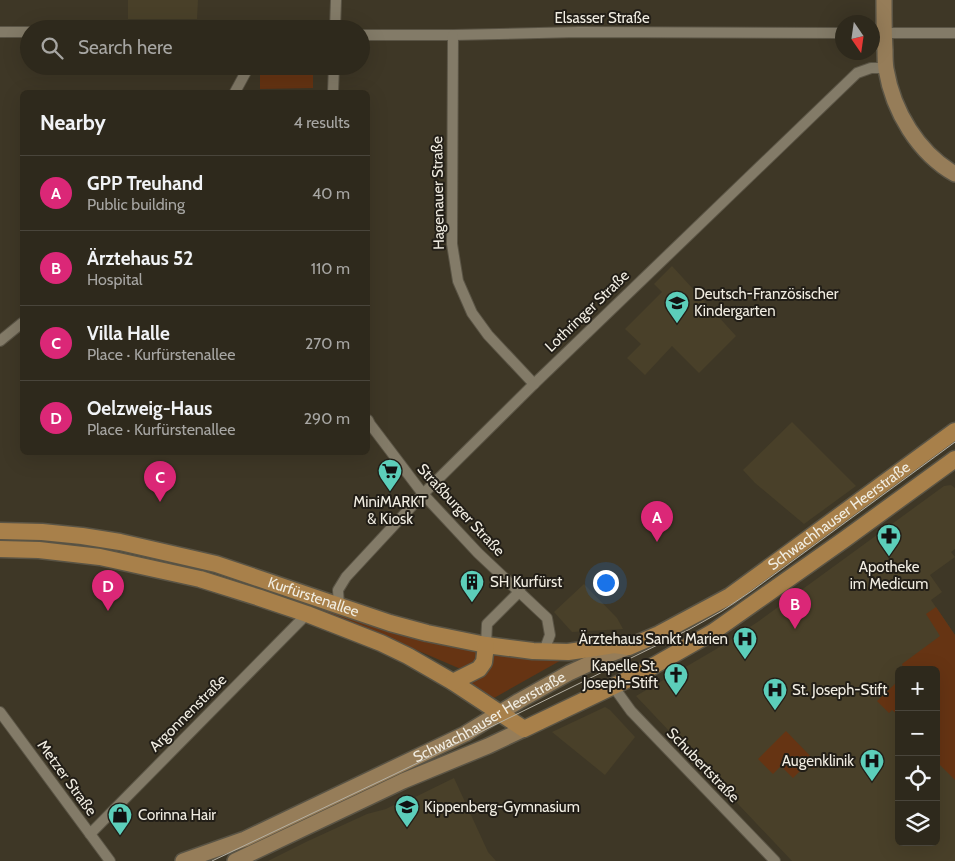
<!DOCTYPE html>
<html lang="en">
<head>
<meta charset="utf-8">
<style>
	body { margin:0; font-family:Cabin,sans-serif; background:#3a3529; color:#f1f3f6 }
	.controls { position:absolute; right:15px; bottom:15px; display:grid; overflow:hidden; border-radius:8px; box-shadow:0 5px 20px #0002 }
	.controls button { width:45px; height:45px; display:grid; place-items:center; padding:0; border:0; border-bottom:1px solid #49453b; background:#2e291c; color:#f1f3f6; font:25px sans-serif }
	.compass { position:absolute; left:835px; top:15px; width:45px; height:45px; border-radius:50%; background:#2e291c; box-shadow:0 5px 20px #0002; rotate:167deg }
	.you { position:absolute; left:605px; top:582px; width:18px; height:18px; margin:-12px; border:4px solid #fff; border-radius:50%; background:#1a73e8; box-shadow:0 0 0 8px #1a73e833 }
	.badge { display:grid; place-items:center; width:32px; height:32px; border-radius:50%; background:#db2777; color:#fff; font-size:16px; font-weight:700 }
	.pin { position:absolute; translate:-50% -41px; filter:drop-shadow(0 1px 2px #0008) }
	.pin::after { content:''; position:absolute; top:26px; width:18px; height:15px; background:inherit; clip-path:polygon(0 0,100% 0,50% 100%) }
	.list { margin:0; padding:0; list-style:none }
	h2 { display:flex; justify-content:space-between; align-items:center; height:65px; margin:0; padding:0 20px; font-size:21px }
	h2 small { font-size:16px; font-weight:400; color:#a7a6a3 }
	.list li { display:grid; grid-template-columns:32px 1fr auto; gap:15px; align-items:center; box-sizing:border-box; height:75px; padding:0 20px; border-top:1px solid #49453b }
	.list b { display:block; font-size:19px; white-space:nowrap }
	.list p { margin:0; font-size:16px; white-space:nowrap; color:#a7a6a3 }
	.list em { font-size:16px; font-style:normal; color:#a7a6a3 }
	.icon { flex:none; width:28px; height:28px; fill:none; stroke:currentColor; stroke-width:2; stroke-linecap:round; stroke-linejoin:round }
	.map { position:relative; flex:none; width:955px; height:861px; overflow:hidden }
	.search { position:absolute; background:#2e291c; box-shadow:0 5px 20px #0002; left:20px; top:20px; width:350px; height:55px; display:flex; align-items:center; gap:12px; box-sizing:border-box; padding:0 18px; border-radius:28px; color:#a7a6a3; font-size:19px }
	.panel { position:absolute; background:#2e291c; box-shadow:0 5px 20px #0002; left:20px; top:90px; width:350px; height:365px; border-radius:8px }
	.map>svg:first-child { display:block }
	.built { fill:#494029; fill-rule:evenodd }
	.green { fill:#663413 }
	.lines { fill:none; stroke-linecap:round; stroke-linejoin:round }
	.minor-casing { stroke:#5a5445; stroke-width:12 }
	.secondary-casing { stroke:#5a5445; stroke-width:18 }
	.primary-casing { stroke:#5a5445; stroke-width:19 }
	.minor { stroke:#837b68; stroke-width:10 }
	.secondary { stroke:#967d59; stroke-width:15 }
	.primary { stroke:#a8804a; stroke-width:16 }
	.tram { stroke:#b4afa2; stroke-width:1 }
	.labels { text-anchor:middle; stroke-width:4; stroke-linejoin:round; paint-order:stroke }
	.street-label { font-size:15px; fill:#f1ede2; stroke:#221e17 }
	.poi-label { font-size:15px; fill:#f1ede2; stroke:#221e17; text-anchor:start }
</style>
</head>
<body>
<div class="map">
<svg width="955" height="861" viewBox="0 0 955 861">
	<rect width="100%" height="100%" fill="#3e3726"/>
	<g class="built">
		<polygon points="128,0 198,0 197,19 128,19"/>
		<polygon points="672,266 736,336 699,373 672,346 645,375 627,358 641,344 625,329 662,292 654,284"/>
		<polygon points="792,422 856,486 804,524 755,483 743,470"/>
		<path d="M951 485 955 488V549L951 552 955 557 930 575 942 592 931 600 955 635V861H792L636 696 718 648 759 621 944 486ZM899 670H936V842H899Z"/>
		<polygon points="584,584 617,618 623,629 572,632 554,612"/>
		<polygon points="605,707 610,710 635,737 605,775 552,732"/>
		<polygon points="454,778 488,852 496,861 268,861 308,841 367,814 386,809 402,801 405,802"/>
	</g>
	<g class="green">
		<polygon points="260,66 313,66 313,88 260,89"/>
		<polygon points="301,601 473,650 477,654 477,659 475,664 463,670 356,624 300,604"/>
		<polygon points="936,607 955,635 955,780 936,761 936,670 904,670 902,664 940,636 926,614"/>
		<polygon points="491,653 565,658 494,698 466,681"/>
		<polygon points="899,675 899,716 892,710 889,713 877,701 897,682 895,678"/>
		<polygon points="786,731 818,764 813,769 806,762 800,768 801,770 793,778 781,766 773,774 758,759"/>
	</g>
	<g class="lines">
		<defs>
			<g id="minor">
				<polyline points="335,29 336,0"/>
				<polyline points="0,32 29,32"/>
				<polyline points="872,33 955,33"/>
				<polyline points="361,35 453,35 579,32 842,33"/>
				<polyline points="453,35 452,244 458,281 472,313 488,335 534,384"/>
				<polyline points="235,92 247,70 247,66"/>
				<polyline points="333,92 334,66"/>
				<polyline points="0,341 22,323"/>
				<polyline points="368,420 370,424 423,494 478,553 547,618 550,635 544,651"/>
				<polyline points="339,606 338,590 346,577 423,494 534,384 857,73 871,68 886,68"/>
				<polyline points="486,645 487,624 520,591"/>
				<polyline points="613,686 631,711 775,861"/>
				<polyline points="0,712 110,861"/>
				<polyline points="90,834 307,614"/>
			</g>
			<g id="secondary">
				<path d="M884 0C884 17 884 33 885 50 885 56 885 63 886 69 893 111 918 153 955 174"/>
				<path id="s1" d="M183 861 245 839 465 734 519 701 569 673 608 655 629 647"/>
				<polyline points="235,861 403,781 488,746 524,729"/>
			</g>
			<g id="primary">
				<path id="s2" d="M0 531 42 532 82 536 120 542 216 564 390 623 427 633 486 645 533 651 568 652 589 649 614 645 629 647 659 634 730 596 955 431"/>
				<polyline points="0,549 39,550 100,557 200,579 260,598 307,614 381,643 408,656 453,682 524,729 641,673 713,632 845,539 955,459"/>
				<polyline points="453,682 479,669 484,662 486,645"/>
			</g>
		</defs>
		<use href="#minor" class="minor-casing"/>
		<use href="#secondary" class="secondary-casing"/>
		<use href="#primary" class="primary-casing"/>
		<use href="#minor" class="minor"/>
		<use href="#secondary" class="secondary"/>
		<use href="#primary" class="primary"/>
		<polyline class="tram" points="212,861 395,774 690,629 722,611 753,590 955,442"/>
	</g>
	<defs>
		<symbol id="school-pin" viewBox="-11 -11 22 30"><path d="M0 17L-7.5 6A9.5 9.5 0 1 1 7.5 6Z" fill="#5cceba" stroke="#221e17"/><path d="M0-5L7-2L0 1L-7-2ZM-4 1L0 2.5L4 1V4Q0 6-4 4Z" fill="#111"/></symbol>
		<symbol id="supermarket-pin" viewBox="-11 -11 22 30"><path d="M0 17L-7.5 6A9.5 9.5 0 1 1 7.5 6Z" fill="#5cceba" stroke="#221e17"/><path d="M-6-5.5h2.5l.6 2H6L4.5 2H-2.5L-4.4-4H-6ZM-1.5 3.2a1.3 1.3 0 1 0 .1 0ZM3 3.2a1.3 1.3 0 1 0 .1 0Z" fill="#111"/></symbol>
		<symbol id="pharmacy-pin" viewBox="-11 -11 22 30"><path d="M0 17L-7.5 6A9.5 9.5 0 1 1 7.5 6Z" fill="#5cceba" stroke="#221e17"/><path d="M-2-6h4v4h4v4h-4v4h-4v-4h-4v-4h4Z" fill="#111"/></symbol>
		<symbol id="building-pin" viewBox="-11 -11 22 30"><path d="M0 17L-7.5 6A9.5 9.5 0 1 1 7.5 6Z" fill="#5cceba" stroke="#221e17"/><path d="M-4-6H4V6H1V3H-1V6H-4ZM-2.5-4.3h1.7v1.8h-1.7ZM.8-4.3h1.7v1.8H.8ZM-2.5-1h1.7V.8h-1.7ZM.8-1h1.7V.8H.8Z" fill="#111"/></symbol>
		<symbol id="hospital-pin" viewBox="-11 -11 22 30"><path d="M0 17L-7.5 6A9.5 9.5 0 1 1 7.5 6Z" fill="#5cceba" stroke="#221e17"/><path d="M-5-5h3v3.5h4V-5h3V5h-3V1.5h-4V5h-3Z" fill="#111"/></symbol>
		<symbol id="church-pin" viewBox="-11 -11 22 30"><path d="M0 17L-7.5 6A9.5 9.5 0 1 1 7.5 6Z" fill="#5cceba" stroke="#221e17"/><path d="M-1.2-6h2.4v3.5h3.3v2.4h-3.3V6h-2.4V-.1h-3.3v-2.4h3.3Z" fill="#111"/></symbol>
		<symbol id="shop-pin" viewBox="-11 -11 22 30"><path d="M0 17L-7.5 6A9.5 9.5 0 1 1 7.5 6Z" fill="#5cceba" stroke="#221e17"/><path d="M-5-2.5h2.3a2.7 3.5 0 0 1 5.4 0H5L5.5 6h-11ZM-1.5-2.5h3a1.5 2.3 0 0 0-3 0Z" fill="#111"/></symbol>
	</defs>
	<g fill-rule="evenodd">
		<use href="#school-pin" x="663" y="289" width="28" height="38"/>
		<use href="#supermarket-pin" x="376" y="457" width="28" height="38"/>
		<use href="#pharmacy-pin" x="875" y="522" width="28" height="38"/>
		<use href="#building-pin" x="458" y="568" width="28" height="38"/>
		<use href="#hospital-pin" x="731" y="625" width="28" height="38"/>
		<use href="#church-pin" x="662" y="661" width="28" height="38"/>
		<use href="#hospital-pin" x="761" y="676" width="28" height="38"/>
		<use href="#hospital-pin" x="858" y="747" width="28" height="38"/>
		<use href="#school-pin" x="393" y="793" width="28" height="38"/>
		<use href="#shop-pin" x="106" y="801" width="28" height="38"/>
	</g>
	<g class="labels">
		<g class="street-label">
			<text x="602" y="23">Elsasser Straße</text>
			<text transform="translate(438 193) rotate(-91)" y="5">Hagenauer Straße</text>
			<text transform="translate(587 311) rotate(-44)" y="5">Lothringer Straße</text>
			<text transform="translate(461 510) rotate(47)" y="5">Straßburger Straße</text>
			<text dy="5" stroke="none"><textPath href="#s2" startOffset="894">Schwachhauser Heerstraße</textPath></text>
			<text dy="5" stroke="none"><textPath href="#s2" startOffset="322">Kurfürstenallee</textPath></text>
			<text transform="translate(188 713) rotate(-45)" y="5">Argonnenstraße</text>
			<text dy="5" stroke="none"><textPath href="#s1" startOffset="339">Schwachhauser Heerstraße</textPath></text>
			<text transform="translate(703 765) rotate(46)" y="5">Schubertstraße</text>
			<text transform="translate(67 778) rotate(54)" y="5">Metzer Straße</text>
		</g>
		<g class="poi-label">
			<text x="694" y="299">Deutsch-Französischer<tspan x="694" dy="17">Kindergarten</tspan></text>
			<text x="390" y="507" text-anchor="middle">MiniMARKT<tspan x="390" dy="17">&amp; Kiosk</tspan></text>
			<text x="889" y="572" text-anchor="middle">Apotheke<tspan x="889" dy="17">im Medicum</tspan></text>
			<text x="490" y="587">SH Kurfürst</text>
			<text x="728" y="644" text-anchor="end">Ärztehaus Sankt Marien</text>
			<text x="658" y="671" text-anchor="end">Kapelle St.<tspan x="658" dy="17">Joseph-Stift</tspan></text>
			<text x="792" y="695">St. Joseph-Stift</text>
			<text x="854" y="766" text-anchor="end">Augenklinik</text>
			<text x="424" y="812">Kippenberg-Gymnasium</text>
			<text x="138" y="820">Corinna Hair</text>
		</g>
	</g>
</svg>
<div class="controls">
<button>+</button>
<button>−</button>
<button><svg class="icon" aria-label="locate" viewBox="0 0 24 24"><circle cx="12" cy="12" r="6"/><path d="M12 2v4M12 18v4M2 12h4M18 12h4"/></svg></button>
<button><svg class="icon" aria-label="layers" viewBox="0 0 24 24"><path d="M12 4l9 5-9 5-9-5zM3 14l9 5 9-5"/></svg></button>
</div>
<svg class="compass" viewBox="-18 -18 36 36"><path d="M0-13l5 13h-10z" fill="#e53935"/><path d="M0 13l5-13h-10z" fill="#a7a6a3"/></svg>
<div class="you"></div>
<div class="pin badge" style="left:657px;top:542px">A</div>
<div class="pin badge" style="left:795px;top:629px">B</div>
<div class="pin badge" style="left:160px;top:502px">C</div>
<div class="pin badge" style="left:108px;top:611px">D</div>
<div class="search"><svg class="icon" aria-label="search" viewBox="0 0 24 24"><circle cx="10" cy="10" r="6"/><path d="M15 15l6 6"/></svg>Search here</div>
<section class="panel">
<h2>Nearby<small>4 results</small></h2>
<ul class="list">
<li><span class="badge">A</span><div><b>GPP Treuhand</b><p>Public building</p></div><em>40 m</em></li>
<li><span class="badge">B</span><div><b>Ärztehaus 52</b><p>Hospital</p></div><em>110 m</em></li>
<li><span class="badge">C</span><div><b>Villa Halle</b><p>Place · Kurfürstenallee</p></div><em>270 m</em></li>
<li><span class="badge">D</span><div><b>Oelzweig-Haus</b><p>Place · Kurfürstenallee</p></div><em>290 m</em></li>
</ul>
</section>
</div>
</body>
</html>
